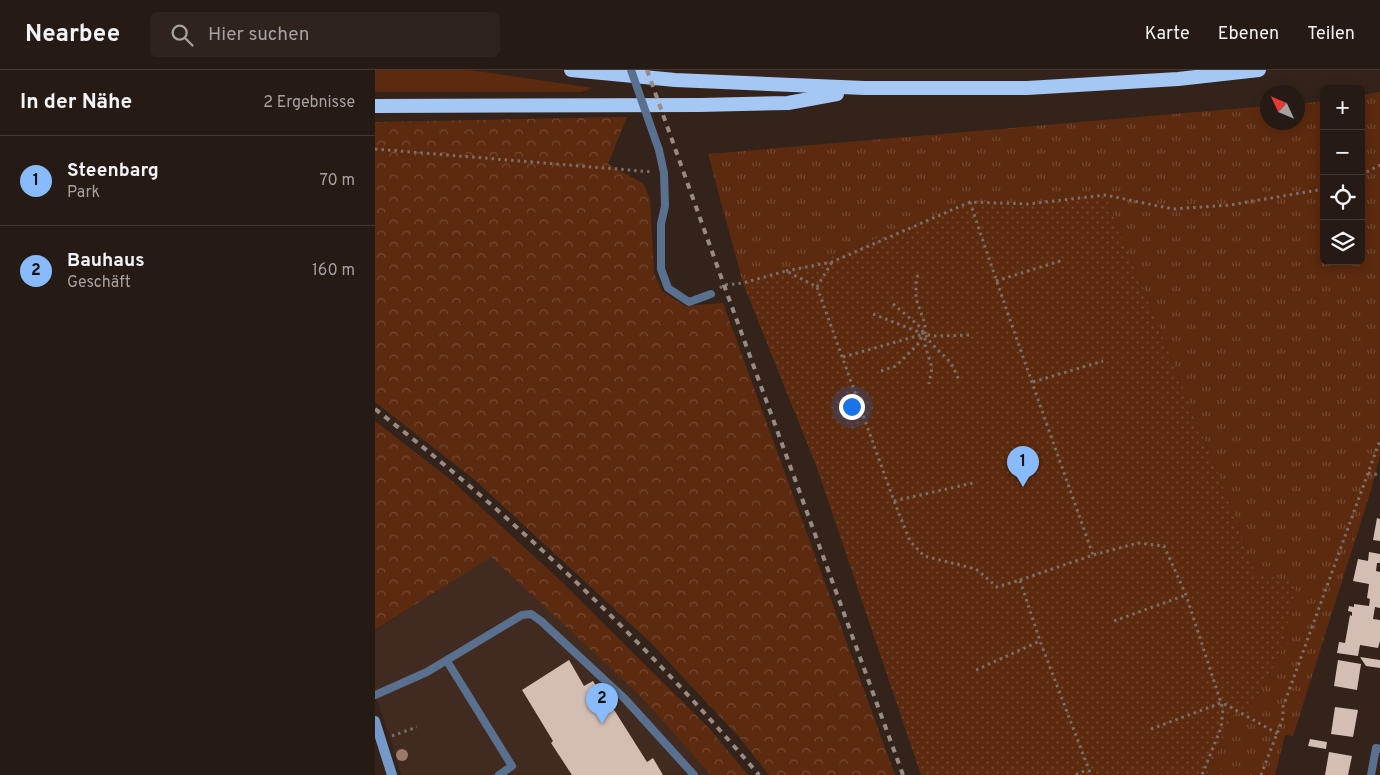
<!DOCTYPE html>
<html lang="de">
<head>
<meta charset="utf-8">
<style>
	body { margin:0; font-family:Overpass,sans-serif; background:#2e231d; color:#f1f3f6 }
	.controls { position:absolute; right:15px; top:15px; display:grid; overflow:hidden; border-radius:8px; box-shadow:0 2px 12px #0003 }
	.controls button { width:45px; height:45px; display:grid; place-items:center; padding:0; border:0; border-bottom:1px solid #423834; background:#261a14; color:#f1f3f6; font:25px sans-serif }
	.compass { position:absolute; left:885px; top:15px; width:45px; height:45px; border-radius:50%; background:#261a14; box-shadow:0 2px 12px #0003; rotate:314deg }
	.you { position:absolute; left:476px; top:336px; width:18px; height:18px; margin:-12px; border:4px solid #fff; border-radius:50%; background:#1a73e8; box-shadow:0 0 0 8px #1a73e833 }
	.badge { display:grid; place-items:center; width:32px; height:32px; border-radius:50%; background:#88bafc; color:#111; font-size:16px; font-weight:700 }
	.pin { position:absolute; translate:-50% -41px; filter:drop-shadow(0 1px 2px #0008) }
	.pin::after { content:''; position:absolute; top:26px; width:18px; height:15px; background:inherit; clip-path:polygon(0 0,100% 0,50% 100%) }
	.list { margin:0; padding:0; list-style:none }
	h2 { display:flex; justify-content:space-between; align-items:center; height:65px; margin:0; padding:0 20px; font-size:21px }
	h2 small { font-size:16px; font-weight:400; color:#a4a1a0 }
	.list li { display:grid; grid-template-columns:32px 1fr auto; gap:15px; align-items:center; box-sizing:border-box; height:90px; padding:0 20px; border-top:1px solid #423834 }
	.list b { display:block; font-size:19px; white-space:nowrap }
	.list p { margin:0; font-size:16px; white-space:nowrap; color:#a4a1a0 }
	.list em { font-size:16px; font-style:normal; color:#a4a1a0 }
	.icon { flex:none; width:28px; height:28px; fill:none; stroke:currentColor; stroke-width:2; stroke-linecap:round; stroke-linejoin:round }
	.map { position:relative; flex:none; width:1005px; height:705px; overflow:hidden }
	header { display:flex; align-items:center; gap:30px; box-sizing:border-box; height:70px; padding:0 25px; background:#261a14; border-bottom:1px solid #423834 }
	header strong { font-size:24px }
	nav { display:flex; gap:28px; margin-inline-start:auto; font-size:18px }
	.search { width:350px; height:45px; background:#2e231d; display:flex; align-items:center; gap:12px; box-sizing:border-box; padding:0 18px; border-radius:8px; color:#a4a1a0; font-size:19px }
	main { display:flex }
	aside { flex:1; background:#261a14 }
	.map>svg:first-child { display:block }
	.built { fill:#412b20 }
	.grass { fill:#5c2a0f }
	.forest { fill:url(#forest-crowns) }
	.park { fill:url(#park-tufts) }
	.garden { fill:url(#garden-dots) }
	.building { fill:#d4beb4 }
	.lines { fill:none; stroke-linecap:round; stroke-linejoin:round }
	.path { stroke:#7c6e67; stroke-width:3; stroke-dasharray:2.5 4; stroke-linecap:butt }
	.service { stroke:#59708e; stroke-width:8 }
	.secondary { stroke:#7599c9; stroke-width:10 }
	.trunk { stroke:#a4c7f4; stroke-width:14 }
	.rail { stroke:#988a84; stroke-width:4; stroke-dasharray:6 6; stroke-linecap:butt }
	.service-bridge { stroke:#59708e; stroke-width:8 }
	.tree { fill:#9b7a6b }
</style>
</head>
<body>
<header>
<strong>Nearbee</strong>
<div class="search"><svg class="icon" aria-label="search" viewBox="0 0 24 24"><circle cx="10" cy="10" r="6"/><path d="M15 15l6 6"/></svg>Hier suchen</div>
<nav><a>Karte</a><a>Ebenen</a><a>Teilen</a></nav>
</header>
<main>
<aside>
<h2>In der Nähe<small>2 Ergebnisse</small></h2>
<ul class="list">
<li><span class="badge">1</span><div><b>Steenbarg</b><p>Park</p></div><em>70 m</em></li>
<li><span class="badge">2</span><div><b>Bauhaus</b><p>Geschäft</p></div><em>160 m</em></li>
</ul>
</aside>
<div class="map">
<svg width="1005" height="705" viewBox="0 0 1005 705">
	<defs>
		<pattern id="forest-crowns" width="20" height="18" patternUnits="userSpaceOnUse" patternTransform="scale(1.25)"><rect width="20" height="18" fill="#5c2a0f"/><path d="M2 6a3 3 0 1 1 6 0M12 15a3 3 0 1 1 6 0" fill="none" stroke="#744932"/></pattern>
		<pattern id="park-tufts" width="24" height="20" patternUnits="userSpaceOnUse" patternTransform="scale(1.25)"><rect width="24" height="20" fill="#5c2a0f"/><path d="M3 7l-1-3M5 7V3M7 7l1-3M15 17l-1-3M17 17v-4M19 17l1-3" fill="none" stroke="#744932"/></pattern>
		<pattern id="garden-dots" width="8" height="8" patternUnits="userSpaceOnUse" patternTransform="scale(1.25)"><rect width="8" height="8" fill="#5c2a0f"/><path d="M2 2h.1M6 6h.1" fill="none" stroke="#744932" stroke-width="1.8" stroke-linecap="round"/></pattern>
	</defs>
	<rect width="100%" height="100%" fill="#33231b"/>
	<polygon class="built" points="116,486 262,623 336,705 26,705 17,674 0,624 0,561"/>
	<polygon class="grass" points="0,0 95,0 218,18 206,22 0,22"/>
	<g class="forest">
		<polygon points="252,47 233,94 269,114 275,130 279,203 287,221 310,236 348,233 520,705 394,705 363,666 275,572 101,411 0,332 0,52"/>
		<polygon points="0,351 76,410 188,513 334,658 373,705 336,705 262,623 116,487 0,560"/>
	</g>
	<polygon class="park" points="1005,22 1005,385 996,420 918,666 910,665 900,705 832,705 860,641 872,647 906,582 921,513 880,503 856,436 730,125 653,134 595,132 453,188 399,205 368,213 333,84 892,36 892,52 922,52 923,34 949,31 949,191 986,191 986,25"/>
	<polygon class="garden" points="730,125 856,436 880,503 922,513 906,582 872,647 860,641 832,705 546,705 442,398 368,213 399,205 453,188 595,132 653,134"/>
	<g class="building">
		<polygon points="1002,448 1005,449 1005,471 998,470"/>
		<polygon points="994,482 1005,484 1005,493 1002,493 1001,501 1005,502 1005,538 1000,537 998,549 1005,550 1005,571 1003,578 985,575 983,586 962,583 964,572 970,573 975,545 977,546 977,542 973,541 974,536 979,537 979,534 994,536 995,529 992,528 994,514 978,511 983,489 993,491"/>
		<polygon points="985,587 1005,590 1005,598 991,596"/>
		<polygon points="194,590 209,616 218,611 234,637 236,635 272,692 278,688 288,705 197,705 176,673 178,671 147,620"/>
		<polygon points="963,590 986,594 982,620 959,616"/>
		<polygon points="960,637 983,640 978,667 956,664"/>
		<polygon points="935,669 952,672 951,679 933,676"/>
		<polygon points="954,682 977,686 973,705 950,705"/>
	</g>
	<g class="lines">
		<g class="path">
			<polyline points="0,79 278,102"/>
			<polyline points="986,105 1005,95"/>
			<path d="M595 132C634 250 677 368 718 485"/>
			<polyline points="411,201 457,192 595,132 653,134 730,125 798,139 855,135 949,119"/>
			<polyline points="543,205 541,211 541,229 550,254 550,275 557,298 554,314"/>
			<polyline points="621,211 688,190"/>
			<polyline points="442,217 457,192"/>
			<polyline points="345,218 349,215 368,213 411,201 442,217 519,431 535,471 549,486 601,499 622,517 645,510 665,571 716,705"/>
			<polyline points="518,234 543,255 556,273 575,292 578,297 585,312"/>
			<polyline points="498,244 549,264 559,266 595,265"/>
			<polyline points="468,287 549,264"/>
			<polyline points="506,301 521,296 543,274 548,264"/>
			<polyline points="658,312 728,291"/>
			<polyline points="993,403 1005,405"/>
			<polyline points="519,431 598,413"/>
			<polyline points="645,510 718,485 763,473 789,476 811,525 848,639 846,658 827,705"/>
			<polyline points="739,551 811,525"/>
			<polyline points="601,600 665,571"/>
			<polyline points="776,659 846,633 852,635 903,664"/>
			<polyline points="17,666 42,657"/>
			<polyline points="701,705 713,699"/>
			<polyline points="886,705 908,648 908,637 1005,370"/>
		</g>
		<g class="service">
			<polyline points="284,80 289,103 290,136 286,154 286,199 293,218 314,232 336,224"/>
			<polyline points="72,591 137,696 124,705"/>
			<polyline points="0,625 52,602 147,545 156,544 166,551 250,629 319,705"/>
			<polyline points="996,705 1001,678 1005,679"/>
		</g>
		<polyline class="secondary" points="0,651 17,705"/>
		<g class="trunk">
			<polyline points="196,0 300,10 490,18 652,18 803,9 884,0"/>
			<polyline points="0,36 325,35 413,33 462,24"/>
		</g>
		<g class="rail">
			<polyline points="272,0 349,215 528,705"/>
			<path d="M0 339C140 448 269 570 384 705"/>
		</g>
		<polyline class="service-bridge" points="256,0 284,80"/>
	</g>
	<circle class="tree" cx="27" cy="685" r="6"/>
</svg>
<div class="controls">
<button>+</button>
<button>−</button>
<button><svg class="icon" aria-label="locate" viewBox="0 0 24 24"><circle cx="12" cy="12" r="6"/><path d="M12 2v4M12 18v4M2 12h4M18 12h4"/></svg></button>
<button><svg class="icon" aria-label="layers" viewBox="0 0 24 24"><path d="M12 4l9 5-9 5-9-5zM3 14l9 5 9-5"/></svg></button>
</div>
<svg class="compass" viewBox="-18 -18 36 36"><path d="M0-13l5 13h-10z" fill="#e53935"/><path d="M0 13l5-13h-10z" fill="#a4a1a0"/></svg>
<div class="you"></div>
<div class="pin badge" style="left:648px;top:417px">1</div>
<div class="pin badge" style="left:227px;top:654px">2</div>
</div>
</main>
</body>
</html>
